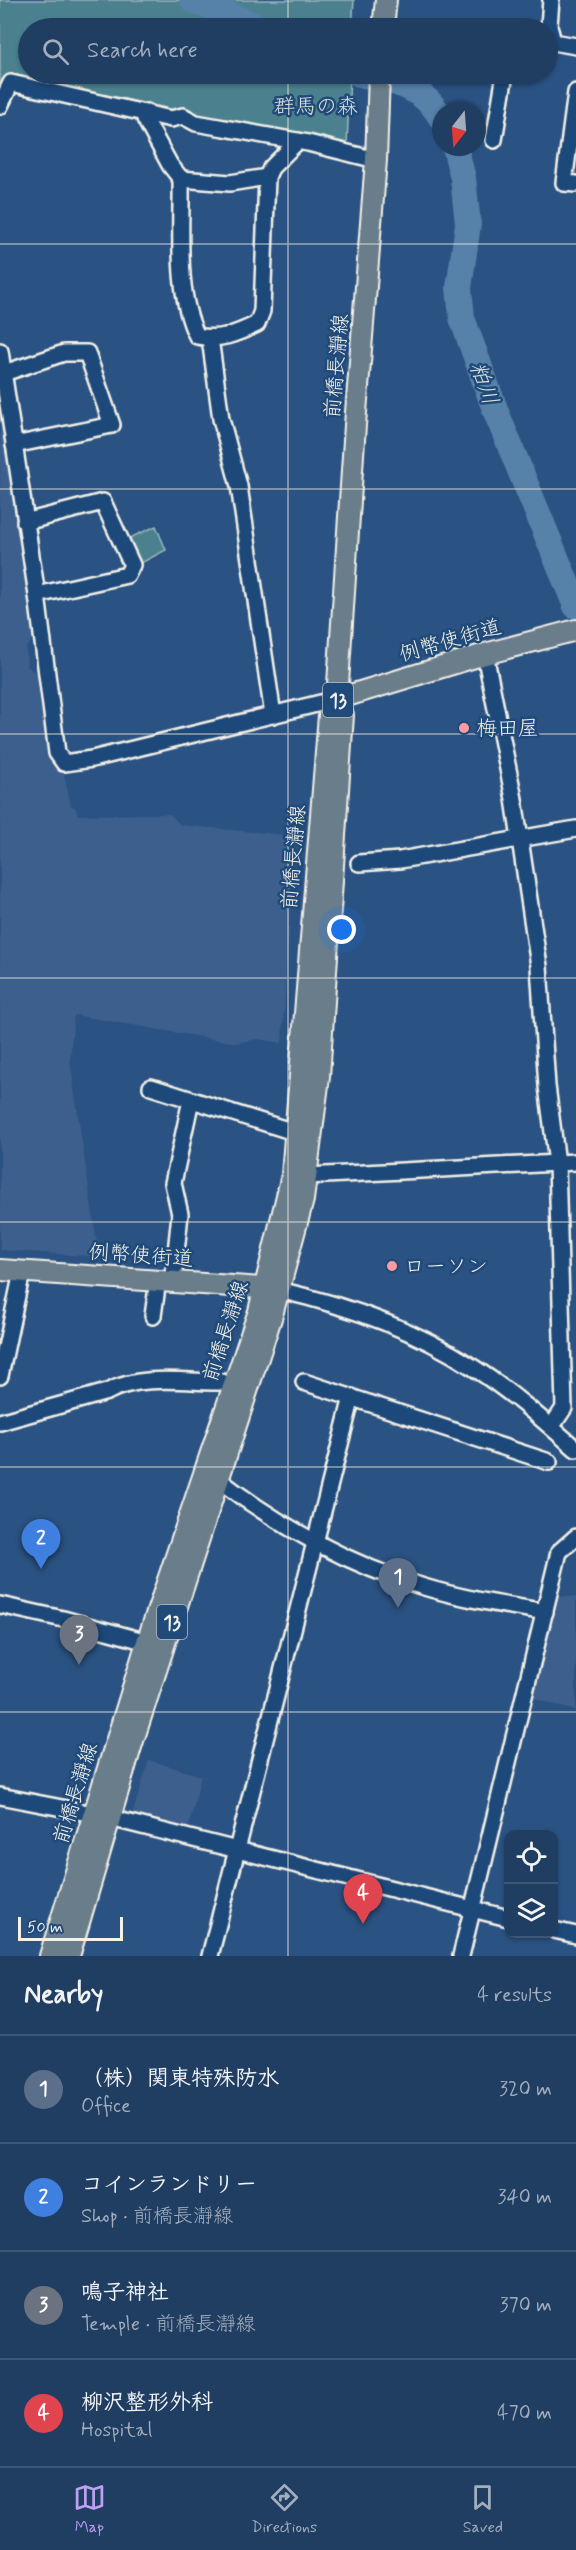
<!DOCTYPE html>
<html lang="en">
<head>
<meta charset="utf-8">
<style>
	body { margin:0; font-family:Mynerve,"Klee One",sans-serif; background:#2d496b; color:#f1f3f6 }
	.controls { position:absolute; right:18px; bottom:18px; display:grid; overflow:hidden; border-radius:12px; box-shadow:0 2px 4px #0004 }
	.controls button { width:54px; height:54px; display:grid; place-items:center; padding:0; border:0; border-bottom:2px solid #3d5777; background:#203e62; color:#f1f3f6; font:30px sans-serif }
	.compass { position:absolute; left:432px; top:102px; width:54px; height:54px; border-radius:50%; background:#203e62; box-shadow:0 2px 4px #0004; rotate:197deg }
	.scale { position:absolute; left:18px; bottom:15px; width:105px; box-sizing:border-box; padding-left:6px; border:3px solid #f4f1e8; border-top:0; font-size:16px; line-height:21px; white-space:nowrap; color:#f4f1e8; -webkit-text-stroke:4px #1f4a7a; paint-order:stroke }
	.you { position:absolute; left:342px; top:930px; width:21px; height:21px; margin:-15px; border:4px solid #fff; border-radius:50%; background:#1a73e8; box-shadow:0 0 0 9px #1a73e833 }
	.badge { display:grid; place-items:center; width:39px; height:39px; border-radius:50%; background:#bca0f2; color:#fff; font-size:20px; font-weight:700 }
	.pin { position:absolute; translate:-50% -50px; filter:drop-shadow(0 2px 3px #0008) }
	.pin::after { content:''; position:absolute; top:32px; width:21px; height:18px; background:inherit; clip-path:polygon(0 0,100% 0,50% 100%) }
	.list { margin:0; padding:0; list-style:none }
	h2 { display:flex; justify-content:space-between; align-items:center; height:78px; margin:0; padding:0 24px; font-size:26px }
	h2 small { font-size:20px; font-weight:400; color:#a2aebe }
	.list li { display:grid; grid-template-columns:39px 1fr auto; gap:18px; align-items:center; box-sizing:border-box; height:108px; padding:0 24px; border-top:2px solid #3d5777 }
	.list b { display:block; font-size:22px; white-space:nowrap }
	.list p { margin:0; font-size:20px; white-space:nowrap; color:#a2aebe }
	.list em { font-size:20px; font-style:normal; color:#a2aebe }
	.icon { flex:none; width:33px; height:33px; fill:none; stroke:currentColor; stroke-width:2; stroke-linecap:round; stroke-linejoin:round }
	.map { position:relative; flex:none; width:576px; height:1956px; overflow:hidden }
	.search { position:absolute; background:#203e62; box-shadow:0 2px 4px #0004; left:18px; right:18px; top:18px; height:66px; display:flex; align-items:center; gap:15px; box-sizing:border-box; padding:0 21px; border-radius:33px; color:#a2aebe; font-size:22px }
	.sheet { height:510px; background:#203e62 }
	nav { display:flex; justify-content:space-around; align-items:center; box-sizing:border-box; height:84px; border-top:2px solid #3d5777; background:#203e62; font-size:16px; color:#a2aebe }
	nav a { display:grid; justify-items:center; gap:3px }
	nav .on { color:#bca0f2 }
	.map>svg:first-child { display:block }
	.built { fill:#3c5f8e }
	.green { fill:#4b818f; stroke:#a0b9bc; stroke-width:1.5 }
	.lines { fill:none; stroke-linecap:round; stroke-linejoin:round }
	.river { stroke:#5681a9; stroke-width:26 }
	.minor-casing { stroke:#f4f1e8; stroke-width:20 }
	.major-casing { stroke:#f4f1e8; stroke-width:24 }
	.minor { stroke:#1f4a7a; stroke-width:15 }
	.major { stroke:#6b7d8b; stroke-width:20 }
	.grid { fill:none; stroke:#f4f1e8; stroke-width:1.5; stroke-opacity:0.55 }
	.poi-dot { fill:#ff9aa2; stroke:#1f4a7a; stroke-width:2 }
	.labels { text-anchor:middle; stroke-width:5; stroke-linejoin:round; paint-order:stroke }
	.shield { fill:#1f4a7a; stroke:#b4bfc7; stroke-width:1.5 }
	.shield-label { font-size:20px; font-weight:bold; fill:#f4f1e8 }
	.park-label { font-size:21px; fill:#dbe0db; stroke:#1f4a7a }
	.street-label { font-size:21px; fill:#f4f1e8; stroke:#1f4a7a }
	.poi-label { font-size:21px; fill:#f4f1e8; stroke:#1f4a7a; text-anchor:start }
	.water-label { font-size:22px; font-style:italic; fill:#dce0df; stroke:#1f4a7a }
</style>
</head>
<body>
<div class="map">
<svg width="576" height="1956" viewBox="0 0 576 1956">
	<rect width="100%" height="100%" fill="#2a5282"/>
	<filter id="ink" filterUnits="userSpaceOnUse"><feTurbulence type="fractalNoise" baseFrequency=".0167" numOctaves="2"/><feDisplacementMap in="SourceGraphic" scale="12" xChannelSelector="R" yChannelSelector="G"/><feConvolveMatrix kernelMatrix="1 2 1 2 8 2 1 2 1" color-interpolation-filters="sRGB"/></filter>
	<g filter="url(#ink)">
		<g class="built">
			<polygon points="0,404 34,637 26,648 27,666 39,675 51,757 63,770 71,806 75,807 78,815 170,814 181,825 295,836 282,1043 258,1039 236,1043 74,1015 70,1060 99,1257 0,1250"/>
			<polygon points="558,1596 576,1597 576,1711 533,1698"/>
			<polygon points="149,1760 201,1776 187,1834 131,1819"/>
		</g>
		<g class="green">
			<polygon points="0,0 354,0 352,28 28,28 28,74 350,74 347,146 10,75 0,94"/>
			<polygon points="156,526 166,550 139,564 127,539"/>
		</g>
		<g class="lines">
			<g class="river">
				<polyline points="193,0 261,28"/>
				<path d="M359 74C393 81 421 85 441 117"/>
				<polyline points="455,147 463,178 468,224 459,288 462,318 496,412 576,606"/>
			</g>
			<defs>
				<g id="minor">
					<polyline points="551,0 549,26 553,42 576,46"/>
					<polyline points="576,92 564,183 576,184"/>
					<polyline points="0,106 11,83 171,119 183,116 196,123 308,143 376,160"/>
					<path d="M147 112 145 119 170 165 181 179C182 227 175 293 197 336 220 341 236 334 257 324L262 311 267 177 271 168 298 141"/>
					<polyline points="494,140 505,74"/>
					<polyline points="181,179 230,183 267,177"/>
					<polyline points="210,338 221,419 239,486 273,715"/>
					<polyline points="0,351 37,595 57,753 64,763 92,759 337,699"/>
					<polyline points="4,373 64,353 87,353 112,425 14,445"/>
					<polyline points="25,522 103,502 132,565 127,575 37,595"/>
					<polyline points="485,654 514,799 539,966 547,1086 557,1163 564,1408 552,1426"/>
					<polyline points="359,863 400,860 576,829"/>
					<polyline points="151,1087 297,1133"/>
					<polyline points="307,1176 576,1162"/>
					<polyline points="173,1281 180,1214 173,1183 191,1100"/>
					<path d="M279 1290C344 1305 414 1329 471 1366 509 1390 542 1419 576 1449"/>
					<polyline points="153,1316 158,1280"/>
					<polyline points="0,1376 22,1272"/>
					<polyline points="304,1382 549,1462"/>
					<path d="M0 1422 107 1392C141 1374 185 1382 222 1382L232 1387"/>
					<path d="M219 1480C279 1526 351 1566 424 1587 464 1599 504 1605 545 1612"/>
					<polyline points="0,1605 63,1619 147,1642"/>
					<polyline points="0,1796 93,1814"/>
					<polyline points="110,1818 508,1918"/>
					<polyline points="554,1930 576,1935"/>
					<polyline points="210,1956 352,1397"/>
					<polyline points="461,1956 559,1552 576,1537"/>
				</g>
				<g id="major">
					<polyline points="383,28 386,0"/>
					<polyline points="379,74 376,160 355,425 337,699 485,654 576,630"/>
					<polyline points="0,1270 276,1289"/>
					<polyline points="50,1956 147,1642 259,1311 292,1175 329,715 337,699 343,715 319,1077 303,1200 272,1315 131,1747 69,1956"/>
				</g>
			</defs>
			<use href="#minor" class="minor-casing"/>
			<use href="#major" class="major-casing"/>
			<use href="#minor" class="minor"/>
			<use href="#major" class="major"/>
		</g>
	</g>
	<path class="grid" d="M288 0V28M288 74V1956M0 244H576M0 489H576M0 734H576M0 978H576M0 1222H576M0 1467H576M0 1712H576"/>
	<g class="poi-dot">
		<circle cx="464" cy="728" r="6"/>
		<circle cx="392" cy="1266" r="6"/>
	</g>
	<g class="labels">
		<g class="shield">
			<rect x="323" y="683" width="30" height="34" rx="4.5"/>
			<rect x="157" y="1605" width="30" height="34" rx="4.5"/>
		</g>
		<g class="shield-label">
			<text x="338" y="707">13</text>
			<text x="172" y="1629">13</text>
		</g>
		<g class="park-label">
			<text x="316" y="113">群馬の森</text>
		</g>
		<g class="street-label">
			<text transform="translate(336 366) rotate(-85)" y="7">前橋長瀞線</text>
			<text transform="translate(450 640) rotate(-16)" y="7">例幣使街道</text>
			<text transform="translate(293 857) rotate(-85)" y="7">前橋長瀞線</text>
			<text transform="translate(141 1255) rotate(4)" y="7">例幣使街道</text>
			<text transform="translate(225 1331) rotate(-72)" y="7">前橋長瀞線</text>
			<text transform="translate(75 1793) rotate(-73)" y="7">前橋長瀞線</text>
		</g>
		<g class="poi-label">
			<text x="476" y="735">梅田屋</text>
			<text x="404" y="1273">ローソン</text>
		</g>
		<g class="water-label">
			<text transform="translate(485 383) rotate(70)" y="8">粕川</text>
		</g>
	</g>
</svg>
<div class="controls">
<button><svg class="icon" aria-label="locate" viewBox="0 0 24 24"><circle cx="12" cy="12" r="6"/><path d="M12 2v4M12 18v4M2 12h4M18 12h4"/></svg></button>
<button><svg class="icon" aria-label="layers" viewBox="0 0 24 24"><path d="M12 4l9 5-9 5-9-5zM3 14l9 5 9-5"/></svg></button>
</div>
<svg class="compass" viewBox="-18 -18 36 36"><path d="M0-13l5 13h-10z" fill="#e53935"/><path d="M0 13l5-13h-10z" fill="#a2aebe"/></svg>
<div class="scale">50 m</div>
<div class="you"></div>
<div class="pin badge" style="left:398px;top:1608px;background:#5c6f8a">1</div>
<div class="pin badge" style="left:41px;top:1569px;background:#3f7fe0">2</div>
<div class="pin badge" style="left:79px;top:1665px;background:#6b7280">3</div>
<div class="pin badge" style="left:363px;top:1924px;background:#e0444e">4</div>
<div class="search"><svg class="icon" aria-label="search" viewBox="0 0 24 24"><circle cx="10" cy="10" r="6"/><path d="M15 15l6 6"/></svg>Search here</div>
</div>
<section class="sheet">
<h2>Nearby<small>4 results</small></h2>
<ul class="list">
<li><span class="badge" style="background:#5c6f8a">1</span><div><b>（株）関東特殊防水</b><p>Office</p></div><em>320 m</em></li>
<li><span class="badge" style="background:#3f7fe0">2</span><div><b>コインランドリー</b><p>Shop · 前橋長瀞線</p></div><em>340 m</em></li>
<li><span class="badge" style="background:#6b7280">3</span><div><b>鳴子神社</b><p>Temple · 前橋長瀞線</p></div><em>370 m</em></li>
<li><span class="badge" style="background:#e0444e">4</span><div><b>柳沢整形外科</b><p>Hospital</p></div><em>470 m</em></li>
</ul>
</section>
<nav>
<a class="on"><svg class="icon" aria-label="map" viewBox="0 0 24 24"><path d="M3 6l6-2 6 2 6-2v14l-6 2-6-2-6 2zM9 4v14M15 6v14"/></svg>Map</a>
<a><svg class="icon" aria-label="directions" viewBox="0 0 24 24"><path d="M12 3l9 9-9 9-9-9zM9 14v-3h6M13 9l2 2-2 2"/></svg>Directions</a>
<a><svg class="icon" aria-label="saved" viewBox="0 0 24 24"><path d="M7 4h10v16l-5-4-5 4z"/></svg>Saved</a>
</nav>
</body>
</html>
